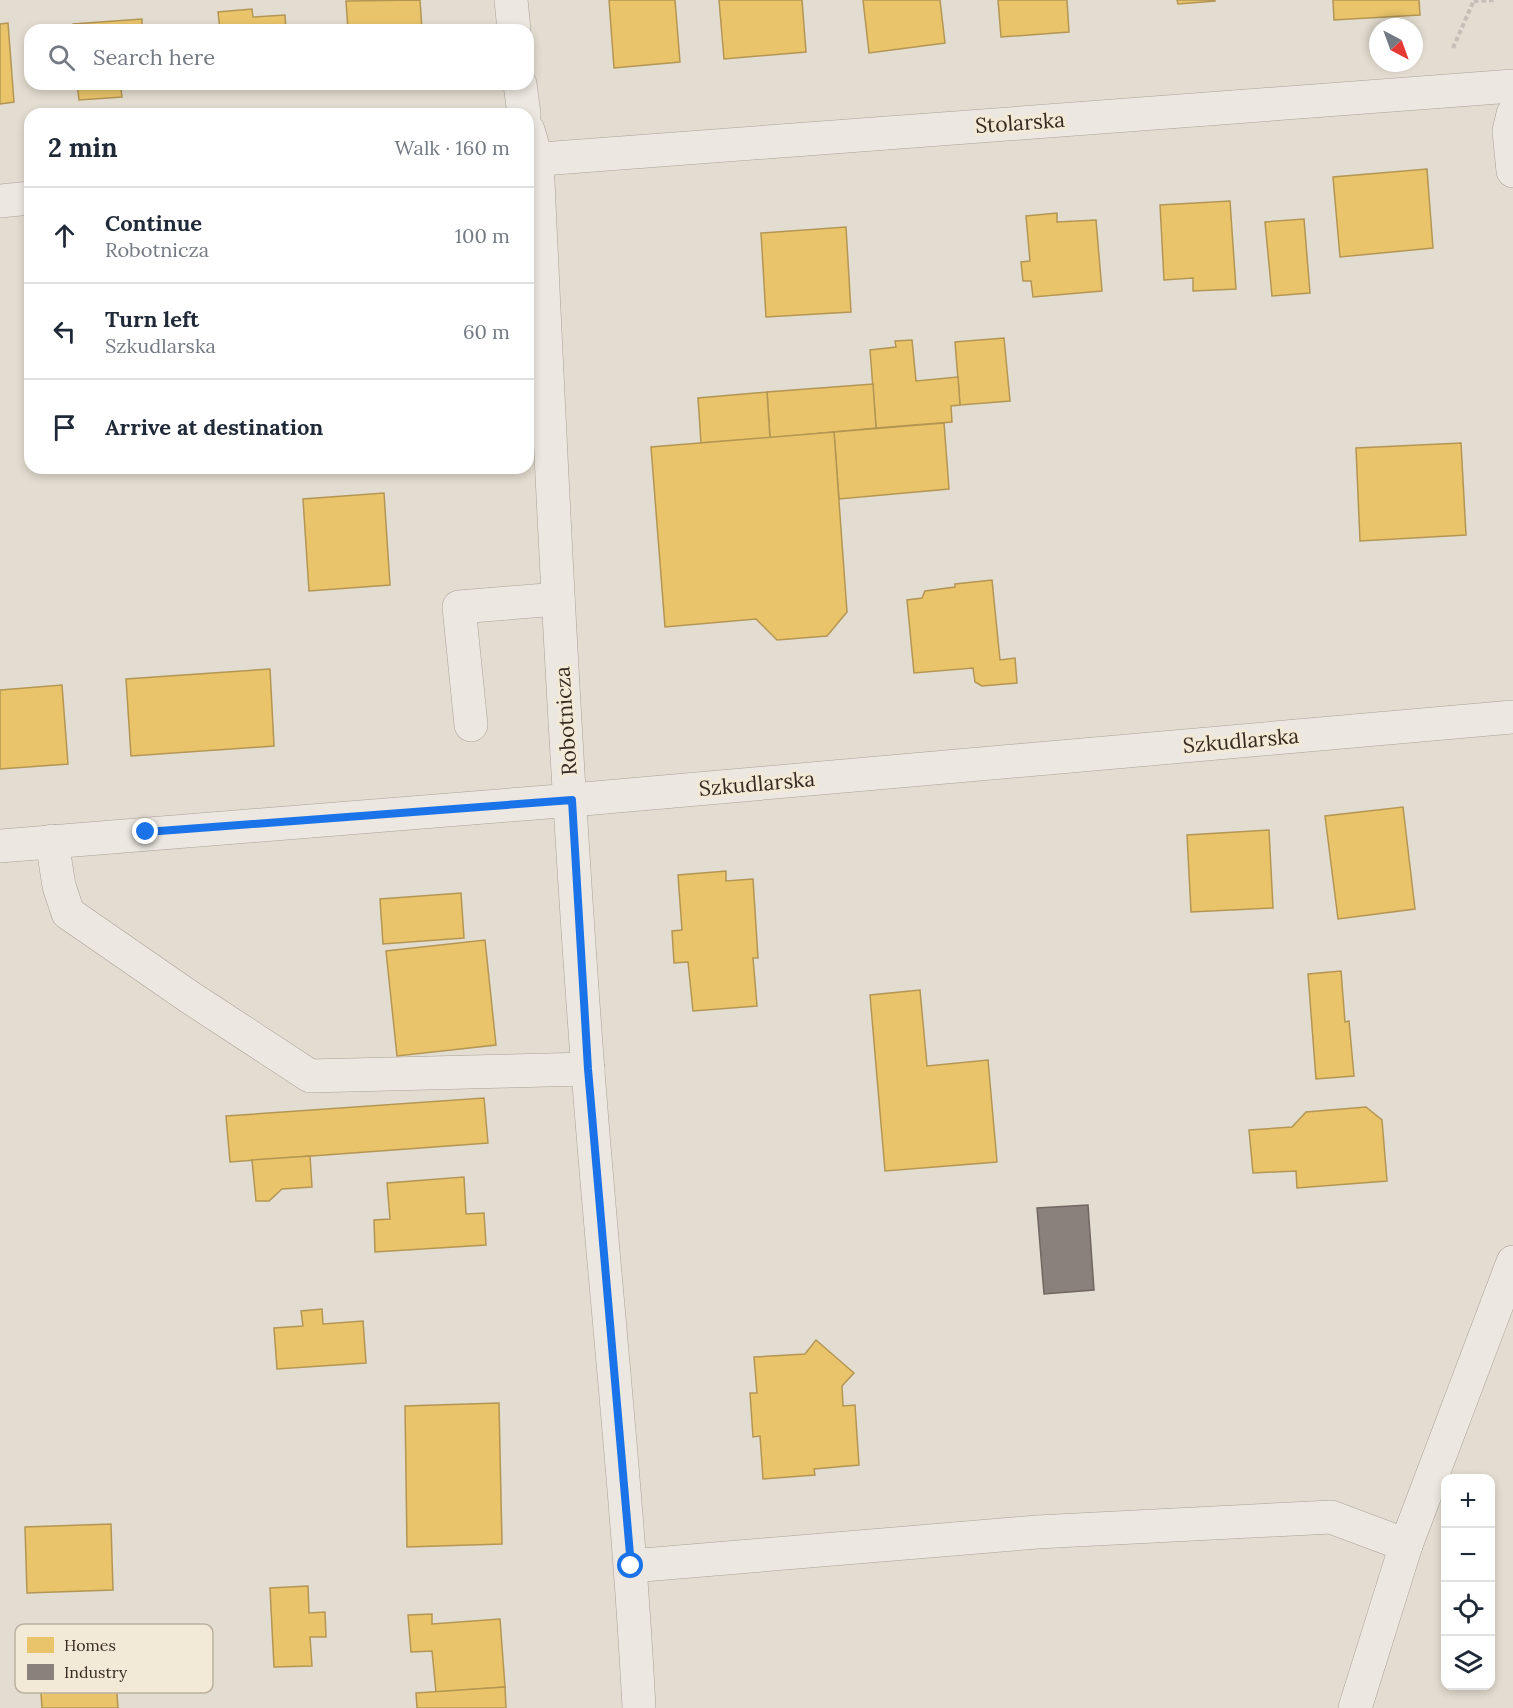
<!DOCTYPE html>
<html lang="en">
<head>
<meta charset="utf-8">
<style>
	body { margin:0; font-family:Lora,serif; background:#f2f2f3; color:#1f2937 }
	.controls { position:absolute; right:18px; bottom:18px; display:grid; overflow:hidden; border-radius:12px; box-shadow:0 3px 9px #0003 }
	.controls button { width:54px; height:54px; display:grid; place-items:center; padding:0; border:0; border-bottom:2px solid #e0e1e3; background:#fff; color:#1f2937; font:30px sans-serif }
	.compass { position:absolute; left:1369px; top:18px; width:54px; height:54px; border-radius:50%; background:#fff; box-shadow:0 3px 9px #0003; rotate:139deg }
	.stop { position:absolute; width:18px; height:18px; margin:-14px; border:4px solid #1a73e8; border-radius:50%; background:#fff }
	.stop.end { background:#1a73e8; border-color:#fff; box-shadow:0 2px 6px #0008 }
	.list { margin:0; padding:0; list-style:none }
	h2 { display:flex; justify-content:space-between; align-items:center; height:78px; margin:0; padding:0 24px; font-size:26px }
	h2 small { font-size:20px; font-weight:400; color:#747a83 }
	.list li { display:grid; grid-template-columns:39px 1fr auto; gap:18px; align-items:center; box-sizing:border-box; height:96px; padding:0 24px; border-top:2px solid #e0e1e3 }
	.list b { display:block; font-size:22px; white-space:nowrap }
	.list p { margin:0; font-size:20px; white-space:nowrap; color:#747a83 }
	.list em { font-size:20px; font-style:normal; color:#747a83 }
	.icon { flex:none; width:33px; height:33px; fill:none; stroke:currentColor; stroke-width:2; stroke-linecap:round; stroke-linejoin:round }
	.map { position:relative; flex:none; width:1513px; height:1708px; overflow:hidden }
	.search { position:absolute; background:#fff; box-shadow:0 3px 9px #0003; left:24px; top:24px; width:510px; height:66px; display:flex; align-items:center; gap:15px; box-sizing:border-box; padding:0 21px; border-radius:18px; color:#747a83; font-size:22px }
	.panel { position:absolute; background:#fff; box-shadow:0 3px 9px #0003; left:24px; top:108px; width:510px; height:366px; border-radius:18px }
	.map>svg:first-child { display:block }
	.homes { fill:#e9c46a; stroke:#b49654; stroke-width:1.5 }
	.industry { fill:#8a817c; stroke:#716761; stroke-width:1.5 }
	.lines { fill:none; stroke-linecap:round; stroke-linejoin:round }
	.minor-casing { stroke:#a9a198; stroke-width:34 }
	.path { stroke:#c4beb7; stroke-width:4; stroke-dasharray:4.5 3; stroke-linecap:butt }
	.minor { stroke:#ece7e0; stroke-width:33 }
	.route { stroke:#1a73e8; stroke-width:8 }
	.labels { text-anchor:middle; stroke-width:6; stroke-linejoin:round; paint-order:stroke }
	.street-label { font-size:21px; fill:#372a21; stroke:#f3e9d7 }
	.key { fill:#f3e9d7; stroke:#bbb0a0; stroke-width:1.5 }
	.key-label { font-size:16px; fill:#372a21 }
</style>
</head>
<body>
<div class="map">
<svg width="1513" height="1708" viewBox="0 0 1513 1708">
	<rect width="100%" height="100%" fill="#e3dcd0"/>
	<g class="homes">
		<polygon points="420,0 422,30 348,30 346,1"/>
		<polygon points="609,0 675,0 680,62 614,68"/>
		<polygon points="719,0 802,0 806,52 724,59"/>
		<polygon points="863,0 940,0 945,43 869,53"/>
		<polygon points="998,0 1067,0 1069,32 1001,37"/>
		<polygon points="1177,0 1215,0 1215,1 1178,4"/>
		<polygon points="1333,0 1419,0 1420,15 1334,20"/>
		<polygon points="252,9 253,17 285,15 286,30 220,30 218,12"/>
		<polygon points="142,19 142,30 73,30 73,24"/>
		<polygon points="8,23 14,102 0,104 0,24"/>
		<polygon points="77,84 147,84 147,87 121,89 122,97 79,100"/>
		<polygon points="257,84 290,84 257,86"/>
		<polygon points="1427,169 1433,248 1340,257 1333,177"/>
		<polygon points="1230,201 1236,289 1193,291 1193,278 1164,280 1160,205"/>
		<polygon points="1057,213 1057,222 1096,220 1102,291 1033,297 1031,281 1023,281 1021,262 1030,261 1026,216"/>
		<polygon points="1304,219 1310,293 1272,296 1265,222"/>
		<polygon points="846,227 851,312 766,317 761,233"/>
		<polygon points="1004,338 1010,401 960,405 955,342"/>
		<polygon points="912,340 916,381 958,377 960,405 951,406 952,422 876,428 870,350 896,347 895,341"/>
		<polygon points="873,384 876,428 770,438 767,392"/>
		<polygon points="767,392 770,438 701,443 698,398"/>
		<polygon points="944,423 949,489 839,499 834,432"/>
		<polygon points="834,432 847,612 827,636 777,640 756,619 665,627 651,447"/>
		<polygon points="1461,443 1466,535 1360,541 1356,448"/>
		<polygon points="384,493 390,585 309,591 303,499"/>
		<polygon points="992,580 1000,660 1015,658 1017,683 982,686 975,682 973,668 914,673 907,600 922,598 925,591 955,587 955,584"/>
		<polygon points="270,669 274,746 131,756 126,679"/>
		<polygon points="62,685 68,764 0,769 0,690"/>
		<polygon points="1403,807 1415,909 1338,919 1325,816"/>
		<polygon points="1269,830 1273,908 1191,912 1187,835"/>
		<polygon points="726,871 726,881 753,879 758,958 753,958 757,1006 693,1011 688,962 674,963 672,931 682,930 678,875"/>
		<polygon points="461,893 464,938 383,944 380,899"/>
		<polygon points="485,940 496,1045 397,1056 386,951"/>
		<polygon points="1341,971 1345,1022 1349,1021 1354,1076 1316,1079 1308,974"/>
		<polygon points="920,990 927,1066 988,1060 997,1162 885,1171 870,995"/>
		<polygon points="484,1098 488,1143 230,1162 226,1116"/>
		<polygon points="1366,1107 1382,1120 1387,1181 1297,1188 1296,1171 1253,1173 1249,1130 1292,1127 1306,1112"/>
		<polygon points="310,1156 312,1187 282,1189 269,1201 256,1201 252,1160"/>
		<polygon points="464,1177 466,1214 484,1213 486,1245 375,1252 374,1220 390,1219 387,1183"/>
		<polygon points="322,1309 323,1324 363,1321 366,1363 277,1369 274,1328 303,1326 301,1311"/>
		<polygon points="816,1340 854,1373 842,1386 843,1406 855,1405 859,1465 814,1469 815,1475 763,1479 760,1436 753,1437 750,1393 757,1393 754,1357 805,1354"/>
		<polygon points="499,1403 502,1544 407,1547 405,1406"/>
		<polygon points="111,1524 113,1590 27,1593 25,1527"/>
		<polygon points="308,1586 309,1613 325,1612 326,1637 310,1637 312,1666 274,1667 270,1588"/>
		<polygon points="432,1614 432,1624 500,1619 505,1687 436,1692 432,1651 411,1652 408,1615"/>
		<polygon points="112,1628 118,1708 42,1708 38,1651 74,1649 73,1630"/>
		<polygon points="505,1687 506,1708 417,1708 416,1693"/>
	</g>
	<polygon class="industry" points="1088,1205 1094,1290 1044,1294 1037,1208"/>
	<g class="lines">
		<defs>
			<g id="minor">
				<polyline points="511,0 514,30"/>
				<polyline points="520,84 524,114"/>
				<polyline points="1513,114 1509,131 1513,171"/>
				<path d="M528 130 537 160C551 463 565 767 588 1071 604 1283 628 1495 639 1708"/>
				<polyline points="528,160 1513,86"/>
				<polyline points="0,201 30,198"/>
				<polyline points="471,725 459,607 558,599"/>
				<polyline points="52,841 59,886 68,913 188,996 310,1076 588,1069"/>
				<polyline points="0,846 572,800 1513,717"/>
				<polyline points="631,1566 1037,1532 1331,1517 1406,1545 1513,1262"/>
				<polyline points="1355,1708 1406,1545"/>
			</g>
		</defs>
		<use href="#minor" class="minor-casing"/>
		<g class="path">
			<polyline points="1474,1 1496,0"/>
			<polyline points="1453,48 1474,0"/>
		</g>
		<use href="#minor" class="minor"/>
	</g>
	<g class="lines">
		<polyline class="route" points="146,832 572,800 588,1069 631,1566"/>
	</g>
	<g class="labels">
		<g class="street-label">
			<text transform="translate(1020 123) rotate(-4)" y="7">Stolarska</text>
			<text transform="translate(566 721) rotate(-94)" y="7">Robotnicza</text>
			<text transform="translate(1241 741) rotate(-5)" y="7">Szkudlarska</text>
			<text transform="translate(757 784) rotate(-5)" y="7">Szkudlarska</text>
		</g>
	</g>
	<rect x="15" y="1624" width="198" height="69" rx="9" class="key"/>
	<rect x="27" y="1637" width="27" height="16" fill="#e9c46a"/>
	<rect x="27" y="1664" width="27" height="16" fill="#8a817c"/>
	<g class="key-label">
		<text x="64" y="1651">Homes</text>
		<text x="64" y="1678">Industry</text>
	</g>
</svg>
<div class="controls">
<button>+</button>
<button>−</button>
<button><svg class="icon" aria-label="locate" viewBox="0 0 24 24"><circle cx="12" cy="12" r="6"/><path d="M12 2v4M12 18v4M2 12h4M18 12h4"/></svg></button>
<button><svg class="icon" aria-label="layers" viewBox="0 0 24 24"><path d="M12 4l9 5-9 5-9-5zM3 14l9 5 9-5"/></svg></button>
</div>
<svg class="compass" viewBox="-18 -18 36 36"><path d="M0-13l5 13h-10z" fill="#e53935"/><path d="M0 13l5-13h-10z" fill="#747a83"/></svg>
<div class="stop" style="left:631px;top:1566px"></div>
<div class="stop end" style="left:146px;top:832px"></div>
<div class="search"><svg class="icon" aria-label="search" viewBox="0 0 24 24"><circle cx="10" cy="10" r="6"/><path d="M15 15l6 6"/></svg>Search here</div>
<section class="panel">
<h2>2 min<small>Walk · 160 m</small></h2>
<ul class="list">
<li><svg class="icon" aria-label="ahead" viewBox="0 0 24 24"><path d="M12 20V5M6 11l6-6 6 6"/></svg><div><b>Continue</b><p>Robotnicza</p></div><em>100 m</em></li>
<li><svg class="icon" aria-label="left" viewBox="0 0 24 24"><path d="M17 20v-9H6M10 6l-5 5 5 5"/></svg><div><b>Turn left</b><p>Szkudlarska</p></div><em>60 m</em></li>
<li><svg class="icon" aria-label="arrive" viewBox="0 0 24 24"><path d="M6 21V4h12l-3 4 3 4H6"/></svg><div><b>Arrive at destination</b></div></li>
</ul>
</section>
</div>
</body>
</html>
